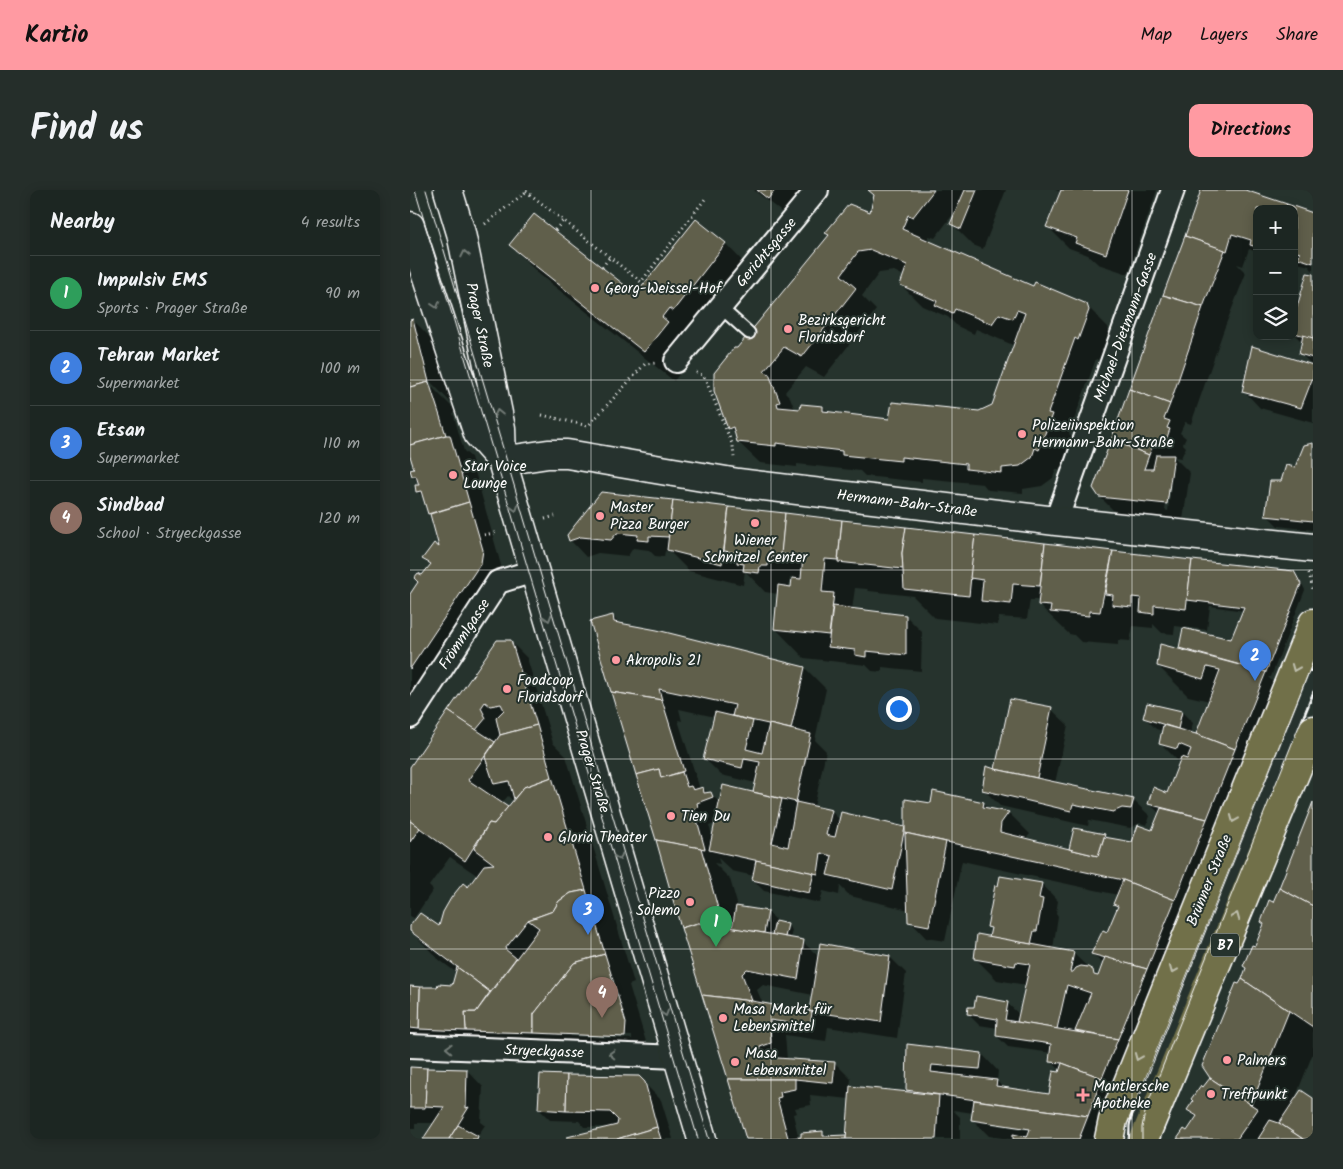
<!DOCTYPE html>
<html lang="en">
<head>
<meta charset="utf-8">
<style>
	body { margin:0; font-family:Kalam,sans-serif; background:#252e2a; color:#f1f3f6 }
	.controls { position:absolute; right:15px; top:15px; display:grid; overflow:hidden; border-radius:10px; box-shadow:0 2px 12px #0003 }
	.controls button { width:45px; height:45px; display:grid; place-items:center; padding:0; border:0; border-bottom:1px solid #3a4340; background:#1c2622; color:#f1f3f6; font:25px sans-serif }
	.you { position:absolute; left:488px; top:518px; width:18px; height:18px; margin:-12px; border:4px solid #fff; border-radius:50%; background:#1a73e8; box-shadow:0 0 0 8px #1a73e833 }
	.badge { display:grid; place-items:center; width:32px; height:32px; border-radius:50%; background:#ff9aa2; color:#fff; font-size:16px; font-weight:700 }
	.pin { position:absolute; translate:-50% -41px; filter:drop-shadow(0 1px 2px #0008) }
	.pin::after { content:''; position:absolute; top:26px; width:18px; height:15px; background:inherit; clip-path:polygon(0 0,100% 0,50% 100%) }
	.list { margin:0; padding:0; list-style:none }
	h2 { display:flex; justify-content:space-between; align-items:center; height:65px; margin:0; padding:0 20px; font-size:21px }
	h2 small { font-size:16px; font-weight:400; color:#a0a5a5 }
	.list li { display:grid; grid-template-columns:32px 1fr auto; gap:15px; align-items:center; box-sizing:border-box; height:75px; padding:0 20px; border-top:1px solid #3a4340 }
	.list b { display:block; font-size:19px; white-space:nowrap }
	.list p { margin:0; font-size:16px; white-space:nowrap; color:#a0a5a5 }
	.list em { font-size:16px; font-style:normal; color:#a0a5a5 }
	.icon { flex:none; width:28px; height:28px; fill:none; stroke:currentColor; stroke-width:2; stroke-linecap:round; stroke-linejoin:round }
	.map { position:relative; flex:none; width:903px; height:949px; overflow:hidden; border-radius:10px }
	header { display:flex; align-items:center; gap:30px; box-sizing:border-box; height:70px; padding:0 25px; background:#ff9aa2; color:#111 }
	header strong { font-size:24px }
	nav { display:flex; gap:28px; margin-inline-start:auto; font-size:18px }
	.intro { display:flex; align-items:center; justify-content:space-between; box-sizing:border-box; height:120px; padding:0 30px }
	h1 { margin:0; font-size:35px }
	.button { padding:12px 22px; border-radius:10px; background:#ff9aa2; color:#111; font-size:18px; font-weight:700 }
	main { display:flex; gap:30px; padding:0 30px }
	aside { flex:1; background:#1c2622; border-radius:10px; box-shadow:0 2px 12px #0003 }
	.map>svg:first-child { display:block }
	.shadow { fill:#0007; fill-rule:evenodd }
	.building { fill:#615e4b; stroke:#fff; fill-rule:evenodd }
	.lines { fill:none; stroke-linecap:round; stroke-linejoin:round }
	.lane-casing { stroke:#fff; stroke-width:15 }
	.street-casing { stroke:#fff; stroke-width:26 }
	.secondary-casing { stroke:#fff; stroke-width:31 }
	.primary-casing { stroke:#fff; stroke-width:31 }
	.path { stroke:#fff; stroke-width:3; stroke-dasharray:1 4; stroke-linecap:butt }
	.lane { stroke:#26332d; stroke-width:11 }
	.street { stroke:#26332d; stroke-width:22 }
	.secondary { stroke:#26332d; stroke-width:28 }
	.primary { stroke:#71704a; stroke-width:28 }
	.tram { stroke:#fff; stroke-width:1 }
	.oneway { stroke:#727a76 }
	.oneway2 { stroke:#bfbfae }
	.grid { fill:none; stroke:#fff; stroke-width:1; stroke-opacity:0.55 }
	.poi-dot { fill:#ff9aa2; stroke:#26332d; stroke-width:2 }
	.labels { text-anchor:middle; stroke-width:4; stroke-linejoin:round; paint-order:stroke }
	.shield { fill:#26332d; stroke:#bec2c0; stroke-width:1 }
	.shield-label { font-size:14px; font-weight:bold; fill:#fff }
	.street-label { font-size:15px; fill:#fff; stroke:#26332d }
	.poi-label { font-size:15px; fill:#fff; stroke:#26332d; text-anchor:start }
</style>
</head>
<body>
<header>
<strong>Kartio</strong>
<nav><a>Map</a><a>Layers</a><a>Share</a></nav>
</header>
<div class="intro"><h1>Find us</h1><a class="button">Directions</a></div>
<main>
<aside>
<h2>Nearby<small>4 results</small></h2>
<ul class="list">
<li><span class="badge" style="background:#2e9e5b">1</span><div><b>Impulsiv EMS</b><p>Sports · Prager Straße</p></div><em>90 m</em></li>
<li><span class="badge" style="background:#3f7fe0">2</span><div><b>Tehran Market</b><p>Supermarket</p></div><em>100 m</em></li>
<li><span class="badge" style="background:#3f7fe0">3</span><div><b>Etsan</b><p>Supermarket</p></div><em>110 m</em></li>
<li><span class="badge" style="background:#8d6e63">4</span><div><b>Sindbad</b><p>School · Stryeckgasse</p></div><em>120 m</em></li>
</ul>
</aside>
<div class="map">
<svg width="903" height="949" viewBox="0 0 903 949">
	<rect width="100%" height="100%" fill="#26332d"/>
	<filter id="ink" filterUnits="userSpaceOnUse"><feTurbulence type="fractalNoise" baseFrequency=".02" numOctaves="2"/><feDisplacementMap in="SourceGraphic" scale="10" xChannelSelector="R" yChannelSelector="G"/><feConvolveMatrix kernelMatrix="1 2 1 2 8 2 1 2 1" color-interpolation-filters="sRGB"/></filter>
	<g filter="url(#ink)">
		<g class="shadow">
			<polygon points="344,0 403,0 380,29"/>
			<path d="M459 0H596L573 59 563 55 542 34 547 19 525 48 519 46 517 52 623 98 676 115 698 137 699 142 689 170 686 169 659 244 662 247 650 280 646 279 643 288 632 296 613 299V303L578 300 573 294 512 288V292L455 286 450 281 387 274V277L350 273 328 252 326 245 320 238 328 159 461 24 466 6ZM484 81 494 86 491 95 512 116 538 127 547 136 564 144 566 139 605 156 583 216 570 223 481 230 419 223 413 217 385 220 380 207 375 202 396 177 414 187 466 120 452 106 469 83Z"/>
			<polygon points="645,0 747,0 718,84 688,74 678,65 659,58 638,37 651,2"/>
			<path d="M792 0H830L903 24V81L899 76 884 72V19H847V62L839 59 833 76 827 74 836 83 814 139 781 234 775 232 770 243 776 248 773 254 776 257 771 268 764 267 780 283 773 330 706 323 690 307ZM759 295H761L758 321 755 320Z"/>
			<polygon points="286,30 316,54 345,84 264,191 130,85 100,55 226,106"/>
			<polygon points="898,84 903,85 903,176 890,163 892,152 884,144 884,132"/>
			<polygon points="3,130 33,160 47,219 16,187 14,189 47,222 43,223 54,261 61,267 94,386 0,532 0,406 21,376 14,369 32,360 22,327 19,324 15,309 7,301 11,296 3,286 6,280 0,262 0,131"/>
			<polygon points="843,158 903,177 903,233 850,218 834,201"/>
			<polygon points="903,255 903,340 868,336 857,325 872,293 885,279 895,256"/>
			<path d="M191 304 884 383 889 388 895 400 861 487H858L885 513 786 732 794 741 767 808 703 898 699 896 708 905 691 949H599L579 946 563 930V923L543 920 550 927V949H337L202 426 210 434 395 478 416 499 405 550 416 561 404 617 421 621 430 630 432 624 497 638 522 615 573 613 579 619 599 623 620 644 615 650 660 660 694 645 699 649 722 653 743 641 750 624 739 613 758 604 770 573 751 554 753 541 746 539 735 528 772 522 783 533 780 543 787 545 800 511 778 506 748 476 774 462 770 458 822 450 834 421 800 416 797 440 765 436 764 444 752 443 743 434V438L723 436 720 451 708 450V455L671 452 664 445 659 444 629 415 630 410H620L617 429 589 427 588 435 525 428 503 406 459 401 457 399 445 398 442 420 496 426 512 442 511 481 472 477V482L462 481 456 475 394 468 365 438 368 404 355 402 335 381 333 395 279 381 260 362 255 361 254 367 245 366 239 360 223 358 218 366 188 363 176 367 160 350ZM380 387H384L382 398H379ZM269 519 305 527 294 568 311 585 346 593 344 603 310 613 300 603H298L293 598 290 599 268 530 272 531ZM307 628 303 648 299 636 304 634 303 629ZM308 668 322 681 344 686 343 690 354 701 410 713 413 701 429 705 430 696 440 706 499 720 500 731 516 748 535 751 552 671 708 705 705 714 708 717 698 743 682 764 694 775 689 788 663 763 643 759 648 726 646 723 648 711 632 694 578 737 582 740 580 748 565 768 587 790 616 795 610 825 597 813 558 824 569 835 588 838 587 846 598 857 642 863 641 871 651 881 640 905 594 899 587 891 588 881 572 864 498 855V900L501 903 440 897 441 889 425 873 377 870 375 845 416 851 418 837 487 848 496 783 480 767H409L393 752 380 749 382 740 377 735 369 733 358 722 328 717 320 689 304 673 310 674ZM353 795 403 805 400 823 353 814 347 800ZM400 905 440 909 438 948 436 946 417 947 412 943 389 949 383 924 387 923 385 918 401 915ZM579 932 627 938 626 941 579 934Z"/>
			<path d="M101 452 117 468 143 553 156 566 224 793 219 795 237 855 0 848V798L27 799 43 796 47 783 28 769 0 740V738H30L68 686 40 667 19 696 23 700 4 728 0 726V579ZM98 606 104 612 98 619 91 614ZM161 844 222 846V849L161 846Z"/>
			<polygon points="601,510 641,519 658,535 645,593 723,610 740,626 737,635 730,633 720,638 679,630 678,636 590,616 573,599 586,580"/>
			<polygon points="903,615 903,863 884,911 892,902 903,910 903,949 769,949 778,942 787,928 778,920 801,888 830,796"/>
			<polygon points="0,878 57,880 73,897 71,932 75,935 67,947 70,949 14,949 25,933 5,933 5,938 0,938"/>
			<polygon points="228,887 251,910 263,949 159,949 198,937 174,937 169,931 140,930 129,919"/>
		</g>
		<g class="building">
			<polygon points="347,0 365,0 358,9"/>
			<path d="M458 0H524L503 27 498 25 492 39 623 96 625 92 677 114 679 120 668 150 665 148 638 223 642 224 629 260 625 258 622 267 610 276 592 278V283L556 279V274L491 267V271L432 265V261L366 253V256L327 252 323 237 318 239 304 201V183L324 158H327L419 45 415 43 439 14 460 22 464 5ZM461 60 497 75 490 95 527 111 525 115 543 123 545 119 582 134 589 124 603 129 607 120 615 123 582 215 569 221 482 212 479 229 413 221V216L391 214 390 219 368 217 367 213 370 212 359 184 354 181 374 157 392 167 446 98 431 85 448 62Z"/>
			<polygon points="555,0 567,0 551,39 540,34"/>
			<polygon points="651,0 718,0 696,64 665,53 667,48 636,37"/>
			<polygon points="791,0 835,0 877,14 875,19 847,19 847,57 840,55 841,50 822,44 817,61 775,46"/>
			<polygon points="877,14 903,23 903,73 888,68 890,63 884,61 884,19 875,19"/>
			<polygon points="124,24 226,104 286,29 316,53 263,121 259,118 252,127 258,132 234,162 99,55"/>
			<polygon points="775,46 815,60 793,117 753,105"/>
			<polygon points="897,83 903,84 903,148 884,143 884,127"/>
			<polygon points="753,105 793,117 760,214 719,199"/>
			<polygon points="3,129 19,192 0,197 0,130"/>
			<polygon points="893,145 903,148 903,168 889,164"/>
			<polygon points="842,156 903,175 903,187 891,218 832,202"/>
			<polygon points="19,192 36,245 0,255 0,197"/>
			<polygon points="719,199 760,214 754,229 760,231 757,238 760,239 755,253 745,250 739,265 701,250"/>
			<polygon points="36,245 40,245 59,312 18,324 11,301 6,302 5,295 9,295 6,286 2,286 0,280 4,279 0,266 0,255"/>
			<polygon points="701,250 739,265 734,279 743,279 746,265 764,265 757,314 689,307 683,298"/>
			<polygon points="903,253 903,331 855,326 860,291 871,291 876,275 885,277 894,255"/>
			<polygon points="191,302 263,310 259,347 239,346 239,351 227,350 228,345 207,343 201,350 171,347 159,351 157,345"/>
			<polygon points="263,310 319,317 312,374 257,360"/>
			<polygon points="59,312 73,360 71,373 0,479 0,404 8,392 4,388 8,383 12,385 21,374 12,369 24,353 29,357 20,324"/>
			<polygon points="319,317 375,323 371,368 359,366 358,376 350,376 349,383 333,381 334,374 327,373 328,363 314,361"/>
			<polygon points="375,323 432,330 428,370 415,369 412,402 424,403 419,445 364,439 368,395 381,397 382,388 391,389 393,366 371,364"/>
			<polygon points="432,330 496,337 492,363 493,379 428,372"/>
			<polygon points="496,337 565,345 559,406 494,399 492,363"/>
			<polygon points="565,345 635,353 630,396 603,394 601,414 571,411 573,390 560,388"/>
			<polygon points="635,353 703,361 690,422 679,421 679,426 640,422 641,416 628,415"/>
			<polygon points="703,361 782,370 776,419 744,415 744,424 730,422 731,408 722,407 722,417 702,415 703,405 695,404"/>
			<polygon points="782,370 884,381 891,394 856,482 769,458 773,438 821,449 834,417 777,410"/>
			<polygon points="423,416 496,425 496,465 456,461 456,467 445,465 445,460 418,457"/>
			<polygon points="203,425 204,432 247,440 395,477 381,539 322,526 325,515 249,499 252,510 201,502 180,431"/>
			<polygon points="87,450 101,450 127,535 90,545 86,528 94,520 91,514 80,516 75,512 71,518 76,528 66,540 38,521"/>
			<polygon points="750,454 856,482 825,559 786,544 810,480 797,477 793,489 747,476"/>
			<polygon points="201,502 252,510 274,581 251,588 249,579 226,585"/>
			<polygon points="600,509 642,517 627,588 585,579"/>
			<polygon points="737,513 772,521 768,539 733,528"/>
			<polygon points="38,521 85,552 58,590 98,617 84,634 79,633 55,671 0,631 0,577"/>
			<polygon points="305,522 343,531 336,559 352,563 359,534 401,544 386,612 343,602 350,572 334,569 332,578 293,569"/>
			<polygon points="127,535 142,587 114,597 104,609 99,591 84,594 75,567 90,545"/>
			<polygon points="753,535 786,544 825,559 797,629 738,614 743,597 757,603 771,567 777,569 781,559 769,554 767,559 749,554"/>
			<polygon points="576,576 585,579 724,609 721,619 712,618 703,622 663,614 661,621 572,600"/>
			<polygon points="249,579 251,588 272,582 277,597 281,596 283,600 293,597 294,603 301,602 303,607 287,613 288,617 284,619 295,659 246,650 226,585"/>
			<polygon points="142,587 176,700 161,703 149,711 143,721 118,730 95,759 106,768 80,802 0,741 0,736 10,723 29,736 33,722 41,708 53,693 58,697 74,675 84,674 64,659 79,633 84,634 114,597"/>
			<polygon points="313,595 372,609 362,653 378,657 386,612 422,620 416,645 425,647 431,622 495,637 482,700 417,685 422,666 411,663 408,684 299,660"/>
			<polygon points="523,601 574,612 573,617 599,622 591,633 590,642 688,666 694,647 722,652 728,635 742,640 751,618 797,629 765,710 713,690 495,643 495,609 521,613"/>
			<polygon points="903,612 903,716 869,698"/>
			<polygon points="0,631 10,638 0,652"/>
			<polygon points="664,638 695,644 688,666 659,659"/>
			<polygon points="495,643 536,652 519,736 498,732"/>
			<polygon points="246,650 291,658 313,736 288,733 271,738"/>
			<polygon points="346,670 404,683 399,703 342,690"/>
			<polygon points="590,686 632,693 629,708 633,709 627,741 624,741 621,754 579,747 581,738 577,737 585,695 588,696"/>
			<polygon points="713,690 765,710 737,779 681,764 693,740 697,742 708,716 703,714"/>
			<polygon points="869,698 903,716 903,837 832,789 836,778 833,776 842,755 845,756 854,734 851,732 859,710 863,712"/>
			<polygon points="176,700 195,764 164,773 124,824 124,843 56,841 55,822 66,822 129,738 118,730 143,721 149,711 161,703"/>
			<polygon points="326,716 358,721 354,743 322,738"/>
			<polygon points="365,731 378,734 375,747 362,745"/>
			<polygon points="288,733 313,736 394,750 388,789 337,779 332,784 342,811 292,805 271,738"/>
			<polygon points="567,744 664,762 660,782 663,782 666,778 671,776 678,777 683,780 684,785 688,786 695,767 737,779 708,849 665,841 681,803 657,795 647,839 607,832 620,774 606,772 605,776 564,769"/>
			<polygon points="410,753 480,766 471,832 399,821"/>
			<polygon points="195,764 216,833 215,847 124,843 124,824 164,773"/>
			<polygon points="47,777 80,802 66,822 55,822 56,841 9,839 10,797 27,797 28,794 42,795"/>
			<polygon points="832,789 879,821 841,915 800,888 792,876 826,793 829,794"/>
			<polygon points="0,796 10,797 9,839 0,838"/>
			<polygon points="292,805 342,811 402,822 400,836 360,830 361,853 350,857 353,867 425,872 423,893 385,889 318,889"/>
			<polygon points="566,806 598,812 595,830 708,849 692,888 652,873 639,872 641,854 586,846 587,829 557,824 558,817 564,817"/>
			<polygon points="497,854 572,863 570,879 522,875 521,882 587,890 586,896 639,904 643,881 649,882 652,873 692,888 678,926 496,900"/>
			<polygon points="0,877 17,878 15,918 0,918"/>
			<polygon points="17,878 57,879 56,918 59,917 39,949 13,949 34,917 15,916"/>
			<polygon points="130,884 157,885 156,921 128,919"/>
			<polygon points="157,885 229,886 235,892 247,937 207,949 157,949 157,947 207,935 208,930 200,922 156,921"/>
			<polygon points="800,888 848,919 827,949 767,949 774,939 777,941 787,926 777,920 783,911 781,909 791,895 793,897"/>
			<polygon points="318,889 385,889 385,899 370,902 371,907 367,908 378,948 391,947 391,943 413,941 413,946 436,945 436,949 336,949"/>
			<polygon points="440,896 529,905 526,949 436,949"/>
			<polygon points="891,900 903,908 903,949 893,949 869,933"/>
			<polygon points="564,910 678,926 669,949 603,949 603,944 617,947 620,939 561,930"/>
			<polygon points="860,930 869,933 893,949 848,949"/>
			<polygon points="48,935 68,946 67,949 39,949"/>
			<polygon points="247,937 251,949 207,949 210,948"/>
		</g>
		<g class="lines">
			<defs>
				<g id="lane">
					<polyline points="310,117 339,143"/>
					<polyline points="726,945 726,936 732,912 903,487"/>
				</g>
				<g id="street">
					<polyline points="266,171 407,0"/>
					<polyline points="646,331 763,0"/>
					<polyline points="0,527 88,392 124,381"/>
					<polyline points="0,856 268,867"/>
				</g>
				<g id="secondary">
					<polyline points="38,0 51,43 91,238 92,271 292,949"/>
					<polyline points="0,36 68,244 92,271"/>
					<polyline points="92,271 138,264 157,264 328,293 646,331 903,358"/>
				</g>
				<g id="primary">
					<polyline points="699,949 703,930 903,433"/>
					<polyline points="734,949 903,540"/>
				</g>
			</defs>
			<use href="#lane" class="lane-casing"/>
			<use href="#street" class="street-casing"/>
			<use href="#secondary" class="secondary-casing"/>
			<use href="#primary" class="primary-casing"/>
			<g class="path">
				<polyline points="116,1 231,92 295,9"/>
				<polyline points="75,34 117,1"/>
				<polyline points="145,40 153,31"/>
				<polyline points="192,77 200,67"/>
				<polyline points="286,182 294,186 323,256 324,268"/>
				<polyline points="132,225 178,236 235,174 245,173"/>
				<polyline points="135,329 145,326"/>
				<polyline points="74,345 88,342"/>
				<polyline points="899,383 903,399"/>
			</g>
			<use href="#lane" class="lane"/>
			<use href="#street" class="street"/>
			<use href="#secondary" class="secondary"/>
			<use href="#primary" class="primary"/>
			<g class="tram">
				<polyline points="5,0 288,949"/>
				<polyline points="16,0 299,949"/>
				<polyline points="718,949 720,933 727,913 903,472"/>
				<polyline points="732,949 732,937 736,918 903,501"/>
			</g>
		</g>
		<defs><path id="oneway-chevron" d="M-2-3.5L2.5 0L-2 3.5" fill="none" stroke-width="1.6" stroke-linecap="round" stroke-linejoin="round" transform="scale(1.25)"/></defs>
		<g class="oneway">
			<use href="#oneway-chevron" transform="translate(55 64) rotate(-102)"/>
			<use href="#oneway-chevron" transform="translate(26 115) rotate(72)"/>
			<use href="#oneway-chevron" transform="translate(88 223) rotate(-102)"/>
			<use href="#oneway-chevron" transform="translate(105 318) rotate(73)"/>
			<use href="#oneway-chevron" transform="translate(138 428) rotate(73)"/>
			<use href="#oneway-chevron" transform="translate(209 667) rotate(73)"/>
			<use href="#oneway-chevron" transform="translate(255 823) rotate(73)"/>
			<use href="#oneway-chevron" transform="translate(39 858) rotate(-178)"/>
			<use href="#oneway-chevron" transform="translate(202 864) rotate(-178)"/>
		</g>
		<g class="oneway2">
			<use href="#oneway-chevron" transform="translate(885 478) rotate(112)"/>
			<use href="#oneway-chevron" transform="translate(824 629) rotate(112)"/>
			<use href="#oneway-chevron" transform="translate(826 726) rotate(-68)"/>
			<use href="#oneway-chevron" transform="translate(763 780) rotate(112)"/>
			<use href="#oneway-chevron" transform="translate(728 867) rotate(112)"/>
		</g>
	</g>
	<path class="grid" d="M181 0V949M361 0V949M542 0V949M722 0V949M0 190H903M0 380H903M0 569H903M0 759H903"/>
	<g class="poi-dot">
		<circle cx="185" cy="98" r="5"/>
		<circle cx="378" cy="139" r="5"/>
		<circle cx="612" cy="244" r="5"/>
		<circle cx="43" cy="285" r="5"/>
		<circle cx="190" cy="326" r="5"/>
		<circle cx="345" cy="333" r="5"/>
		<circle cx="206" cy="470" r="5"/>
		<circle cx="97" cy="499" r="5"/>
		<circle cx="261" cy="626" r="5"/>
		<circle cx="138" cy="647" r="5"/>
		<circle cx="280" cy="712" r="5"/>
		<circle cx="313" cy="828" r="5"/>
		<circle cx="817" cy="870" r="5"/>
		<circle cx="325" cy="872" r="5"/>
		<circle cx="801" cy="904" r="5"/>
		<path d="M670.5 897.5h5v5h5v5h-5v5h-5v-5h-5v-5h5z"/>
	</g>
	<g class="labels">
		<rect class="shield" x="801" y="743.5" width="28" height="23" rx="4"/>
		<g class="shield-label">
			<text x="815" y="760">B7</text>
		</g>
		<g class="street-label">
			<text transform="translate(356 62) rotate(-50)" y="5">Gerichtsgasse</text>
			<text transform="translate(70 135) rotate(78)" y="5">Prager Straße</text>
			<text transform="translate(715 137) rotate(-70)" y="5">Michael-Dietmann-Gasse</text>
			<text transform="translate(497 313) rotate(7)" y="5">Hermann-Bahr-Straße</text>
			<text transform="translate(54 444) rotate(-57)" y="5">Frömmlgasse</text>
			<text transform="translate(183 581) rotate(73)" y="5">Prager Straße</text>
			<text transform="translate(799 690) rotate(-68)" y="5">Brünner Straße</text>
			<text transform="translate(134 861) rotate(2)" y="5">Stryeckgasse</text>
		</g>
		<g class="poi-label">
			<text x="195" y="103">Georg-Weissel-Hof</text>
			<text x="388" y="135">Bezirksgericht<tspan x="388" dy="17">Floridsdorf</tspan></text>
			<text x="622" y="240">Polizeiinspektion<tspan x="622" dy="17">Hermann-Bahr-Straße</tspan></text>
			<text x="53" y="281">Star Voice<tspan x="53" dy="17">Lounge</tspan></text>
			<text x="200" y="322">Master<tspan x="200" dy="17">Pizza Burger</tspan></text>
			<text x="345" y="355" text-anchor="middle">Wiener<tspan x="345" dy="17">Schnitzel Center</tspan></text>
			<text x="216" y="475">Akropolis 21</text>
			<text x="107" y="495">Foodcoop<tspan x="107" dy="17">Floridsdorf</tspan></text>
			<text x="271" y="631">Tien Du</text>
			<text x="148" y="652">Gloria Theater</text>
			<text x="270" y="708" text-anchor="end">Pizzo<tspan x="270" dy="17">Solemo</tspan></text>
			<text x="323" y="824">Masa Markt für<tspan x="323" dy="17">Lebensmittel</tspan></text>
			<text x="335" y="868">Masa<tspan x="335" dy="17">Lebensmittel</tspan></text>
			<text x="827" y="875">Palmers</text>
			<text x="683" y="901">Mantlersche<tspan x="683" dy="17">Apotheke</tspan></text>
			<text x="811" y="909">Treffpunkt</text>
		</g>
	</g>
</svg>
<div class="controls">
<button>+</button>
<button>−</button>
<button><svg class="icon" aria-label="layers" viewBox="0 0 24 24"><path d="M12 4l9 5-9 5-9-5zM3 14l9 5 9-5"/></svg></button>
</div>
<div class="you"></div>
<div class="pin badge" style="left:306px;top:757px;background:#2e9e5b">1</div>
<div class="pin badge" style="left:845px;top:491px;background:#3f7fe0">2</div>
<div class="pin badge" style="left:178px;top:745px;background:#3f7fe0">3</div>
<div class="pin badge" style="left:192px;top:828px;background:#8d6e63">4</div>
</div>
</main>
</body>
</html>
